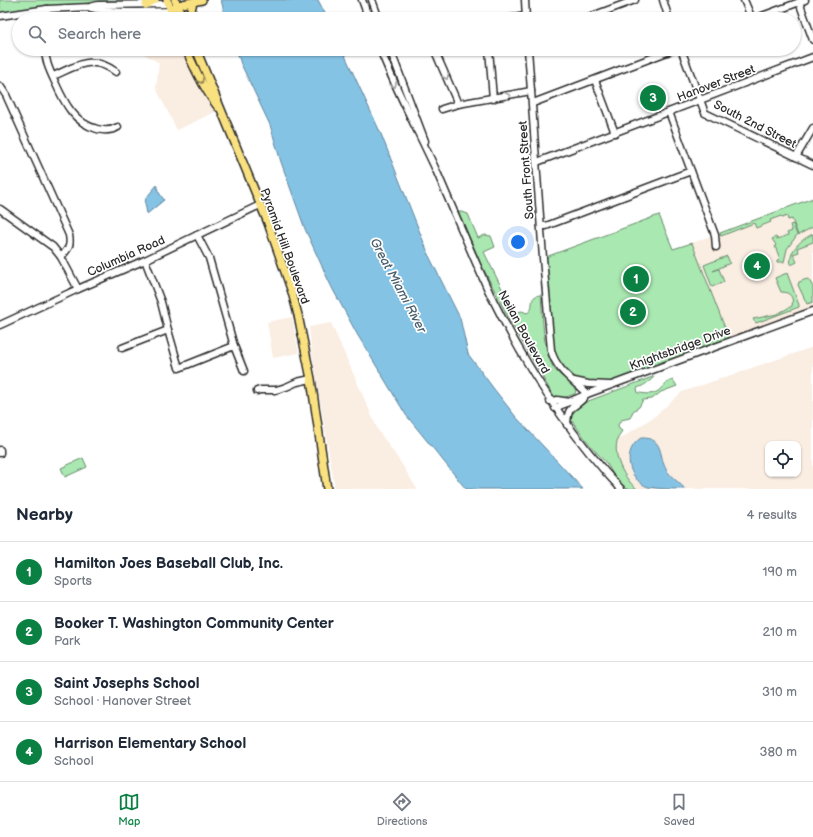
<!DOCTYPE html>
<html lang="en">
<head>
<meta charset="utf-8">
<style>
	body { margin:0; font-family:"Balsamiq Sans",sans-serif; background:#f2f2f3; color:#1f2937 }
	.controls { position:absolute; right:12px; bottom:12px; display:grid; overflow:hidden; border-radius:8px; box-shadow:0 1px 3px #0004 }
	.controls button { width:36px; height:36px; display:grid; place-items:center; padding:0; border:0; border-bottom:1px solid #e0e1e3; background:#fff; color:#1f2937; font:20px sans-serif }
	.you { position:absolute; left:518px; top:242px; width:14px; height:14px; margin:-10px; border:3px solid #fff; border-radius:50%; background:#1a73e8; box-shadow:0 0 0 6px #1a73e833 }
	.badge { display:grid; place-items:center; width:26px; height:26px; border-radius:50%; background:#0b8043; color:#fff; font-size:13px; font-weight:700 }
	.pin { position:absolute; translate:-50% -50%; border:2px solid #fff; box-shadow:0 1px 4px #0006 }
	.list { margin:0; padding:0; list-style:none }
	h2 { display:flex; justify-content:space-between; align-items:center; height:52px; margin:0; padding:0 16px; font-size:17px }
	h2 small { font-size:13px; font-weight:400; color:#747a83 }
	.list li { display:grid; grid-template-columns:26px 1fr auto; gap:12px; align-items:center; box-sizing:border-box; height:60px; padding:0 16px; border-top:1px solid #e0e1e3 }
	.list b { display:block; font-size:15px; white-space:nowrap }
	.list p { margin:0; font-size:13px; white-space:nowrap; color:#747a83 }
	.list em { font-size:13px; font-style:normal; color:#747a83 }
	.icon { flex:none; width:22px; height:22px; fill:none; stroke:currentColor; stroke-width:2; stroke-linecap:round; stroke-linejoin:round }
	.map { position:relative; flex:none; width:813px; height:489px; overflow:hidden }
	.search { position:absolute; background:#fff; box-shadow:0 1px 3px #0004; left:12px; right:12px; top:12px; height:44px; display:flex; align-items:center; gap:10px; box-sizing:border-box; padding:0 14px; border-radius:22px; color:#747a83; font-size:15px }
	.sheet { height:292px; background:#fff }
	nav { display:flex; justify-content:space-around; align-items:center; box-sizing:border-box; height:56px; border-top:1px solid #e0e1e3; background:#fff; font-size:11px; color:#747a83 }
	nav a { display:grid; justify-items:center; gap:2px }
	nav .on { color:#0b8043 }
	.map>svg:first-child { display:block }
	.built { fill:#faede2; fill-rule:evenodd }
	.green { fill:#a9e8b0; stroke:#6a8a6e }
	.water { fill:#85c3e5; stroke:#61869b }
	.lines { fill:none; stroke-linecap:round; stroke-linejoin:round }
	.minor-casing { stroke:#2b2b2b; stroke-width:9 }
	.major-casing { stroke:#2b2b2b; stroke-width:10 }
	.minor { stroke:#fff; stroke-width:6 }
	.major { stroke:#fae180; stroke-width:7 }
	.oneway { stroke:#a0a0a0 }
	.oneway2 { stroke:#928656 }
	.labels { text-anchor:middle; stroke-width:3.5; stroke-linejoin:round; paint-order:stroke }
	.street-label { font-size:12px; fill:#2b2b2b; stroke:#fff }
	.water-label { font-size:13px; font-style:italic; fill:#4a606c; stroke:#fff }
</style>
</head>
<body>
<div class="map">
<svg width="813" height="489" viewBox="0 0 813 489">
	<rect width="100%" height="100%" fill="#fff"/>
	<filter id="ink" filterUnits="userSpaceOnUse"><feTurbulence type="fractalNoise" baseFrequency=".025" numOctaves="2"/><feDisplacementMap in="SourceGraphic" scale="8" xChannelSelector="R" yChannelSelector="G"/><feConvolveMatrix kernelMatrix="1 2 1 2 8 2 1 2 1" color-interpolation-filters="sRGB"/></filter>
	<g filter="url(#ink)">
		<g class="built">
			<polygon points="166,13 171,19 125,19 125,14"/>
			<polygon points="136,49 187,49 215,112 177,130 156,88 159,63"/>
			<polygon points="813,198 813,311 730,341 692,243"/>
			<polygon points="292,317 299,353 273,358 267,322"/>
			<polygon points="331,323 378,430 401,463 417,489 335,489 311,346 309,327"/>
			<path d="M813 347V489H637L615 468 603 450 655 416 682 392ZM768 444H798V474H768Z"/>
		</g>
		<g class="green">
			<polygon points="0,0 155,0 153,2 98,5 0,16"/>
			<polygon points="813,198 813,227 798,235 792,219 788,220 787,216 782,218 781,216 770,220 771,222 756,228 754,223 721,236 720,233"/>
			<path d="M458 211 468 214 478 238 485 235 491 236 495 247 484 252 514 313 522 311 527 313C537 308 526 296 541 295 543 317 542 354 556 371 562 378 570 381 576 387V390L575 394 560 399 554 397 510 321 481 264Z"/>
			<polygon points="659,215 673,249 692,243 730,341 612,385 574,381 553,358 543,258"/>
			<polygon points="793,224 797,235 787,249 784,262 777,262 777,260 780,259 775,246 776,245 772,239 776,237 777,239 788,235 787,233 792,231 790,225"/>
			<path d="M813 234V242L797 248 799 252 793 254 797 262 791 265C788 250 802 239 813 234Z"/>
			<polygon points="727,256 730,263 713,271 719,269 724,282 712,287 704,265"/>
			<path d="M787 273 799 305V307L756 323 755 322 753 319 777 314 792 306C794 297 790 292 781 292L775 278Z"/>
			<polygon points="807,279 809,280 813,287 813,302 807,304 798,285 799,282"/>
			<path d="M655 376C650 381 644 386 637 388L638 393C643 393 649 395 654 393 663 390 662 383 673 380L677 386 661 392 652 399 643 400 639 407 633 411 630 418 621 420 618 425 619 429 622 431C608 448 622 477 637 489H627L614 476 607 464 590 445 569 417 575 406Z"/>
			<polygon points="83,458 87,467 65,477 61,468"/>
		</g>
		<g class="water">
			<polygon points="221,0 318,0 328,19 226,19"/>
			<polygon points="236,49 342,49 381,134 430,258 460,318 468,354 494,389 516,417 583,489 466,489 406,415 357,334 331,286 305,229 281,162 270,125 241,64"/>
			<polygon points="157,185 158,191 164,200 147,214 145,203 146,198"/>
			<path d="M641 438C665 437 658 457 667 471 672 478 680 483 685 489 674 489 659 489 648 487 627 479 622 450 641 438Z"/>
		</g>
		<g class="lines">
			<defs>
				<g id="minor">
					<polyline points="362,0 369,19"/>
					<polyline points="372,0 379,19"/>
					<polyline points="525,0 526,19"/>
					<polyline points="663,0 669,19"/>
					<polyline points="744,0 752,19"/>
					<polyline points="799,2 813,40"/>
					<path d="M91 8C116 14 145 12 171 11"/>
					<polyline points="0,16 47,9 90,7 98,5 169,4"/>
					<polyline points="46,19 47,9"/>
					<polyline points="506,19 526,16"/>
					<polyline points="584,19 635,0"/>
					<polyline points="754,19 805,0"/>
					<path d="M45 49C45 61 50 71 55 82 64 102 74 123 97 129 105 131 111 131 118 127"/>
					<path d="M380 49C396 90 417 129 436 170 454 211 471 253 490 294 525 365 567 432 621 489"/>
					<polyline points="390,49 425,141"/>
					<polyline points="434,49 458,104"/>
					<polyline points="489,49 493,99"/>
					<path d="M528 49 543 258 551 350C556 370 573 380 587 394"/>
					<polyline points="681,49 705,113 813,165"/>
					<path d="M53 76C77 66 92 54 116 72"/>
					<polyline points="595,80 615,133"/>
					<path d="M0 86 6 95 69 235C71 246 69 248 61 257"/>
					<polyline points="533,103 675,49"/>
					<polyline points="442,109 458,104 531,91"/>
					<polyline points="669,112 715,235 716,247"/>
					<polyline points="796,157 813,128"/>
					<polyline points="537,162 813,57"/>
					<polyline points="0,209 53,247 61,257 78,289"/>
					<polyline points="541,226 546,226 691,171"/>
					<polyline points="197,235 209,258 234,346 244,371"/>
					<polyline points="145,260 161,302 168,330 179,368 234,346"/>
					<polyline points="0,325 78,289 145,260 260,205"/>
					<polyline points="122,348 168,330"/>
					<polyline points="574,381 588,384 609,385"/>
					<polyline points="257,391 260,390 276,390 286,387 297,382 311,379"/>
					<polyline points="550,401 557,400 570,402"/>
					<polyline points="555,408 587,394 813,311"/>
					<path d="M567 425C568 404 572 410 584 398"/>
					<polyline points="0,450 0,453"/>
				</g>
				<g id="major">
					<polyline points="167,0 174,19"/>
					<polyline points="175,0 183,19"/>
					<polyline points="146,5 155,0"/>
					<polyline points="171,11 178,5 202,0"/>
					<polyline points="189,19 193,2"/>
					<path d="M186 49C195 70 204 89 218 107"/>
					<polyline points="196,49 268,223 292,292 298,315 311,379 327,489"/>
				</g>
			</defs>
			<use href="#minor" class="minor-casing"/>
			<use href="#major" class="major-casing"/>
			<use href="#minor" class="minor"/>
			<use href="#major" class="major"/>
		</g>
		<defs><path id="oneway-chevron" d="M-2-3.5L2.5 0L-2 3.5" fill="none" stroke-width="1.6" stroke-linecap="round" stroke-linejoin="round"/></defs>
		<g class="oneway">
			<use href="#oneway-chevron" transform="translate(446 77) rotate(67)"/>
			<use href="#oneway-chevron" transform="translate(394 85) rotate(66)"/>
			<use href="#oneway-chevron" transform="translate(508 96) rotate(-10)"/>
		</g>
		<use class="oneway2" href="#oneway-chevron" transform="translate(201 81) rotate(61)"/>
	</g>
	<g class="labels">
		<g class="street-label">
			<text transform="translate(716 83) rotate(-21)" y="4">Hanover Street</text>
			<text transform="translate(755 124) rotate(27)" y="4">South 2nd Street</text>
			<text transform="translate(526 170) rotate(-94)" y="4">South Front Street</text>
			<text transform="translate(285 246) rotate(70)" y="4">Pyramid Hill Boulevard</text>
			<text transform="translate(126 256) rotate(-24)" y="4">Columbia Road</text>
			<text transform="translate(524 332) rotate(61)" y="4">Neilan Boulevard</text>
			<text transform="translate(680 348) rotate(-20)" y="4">Knightsbridge Drive</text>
		</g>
		<g class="water-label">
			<text transform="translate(399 285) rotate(62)" y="5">Great Miami River</text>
		</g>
	</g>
</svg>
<div class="controls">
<button><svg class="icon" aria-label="locate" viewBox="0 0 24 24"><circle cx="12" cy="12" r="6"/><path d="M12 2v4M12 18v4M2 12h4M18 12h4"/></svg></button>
</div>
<div class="you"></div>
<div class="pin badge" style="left:636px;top:279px">1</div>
<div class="pin badge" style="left:633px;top:312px">2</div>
<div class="pin badge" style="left:653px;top:98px">3</div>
<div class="pin badge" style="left:757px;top:266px">4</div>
<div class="search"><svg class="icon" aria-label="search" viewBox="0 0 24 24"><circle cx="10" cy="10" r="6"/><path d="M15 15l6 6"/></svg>Search here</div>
</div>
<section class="sheet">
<h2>Nearby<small>4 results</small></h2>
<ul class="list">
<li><span class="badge">1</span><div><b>Hamilton Joes Baseball Club, Inc.</b><p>Sports</p></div><em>190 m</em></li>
<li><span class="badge">2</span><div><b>Booker T. Washington Community Center</b><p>Park</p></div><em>210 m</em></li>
<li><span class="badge">3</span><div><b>Saint Josephs School</b><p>School · Hanover Street</p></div><em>310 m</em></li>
<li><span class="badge">4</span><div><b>Harrison Elementary School</b><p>School</p></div><em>380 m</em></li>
</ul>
</section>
<nav>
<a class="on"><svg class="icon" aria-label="map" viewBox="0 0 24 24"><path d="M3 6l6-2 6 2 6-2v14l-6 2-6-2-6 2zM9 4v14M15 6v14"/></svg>Map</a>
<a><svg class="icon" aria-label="directions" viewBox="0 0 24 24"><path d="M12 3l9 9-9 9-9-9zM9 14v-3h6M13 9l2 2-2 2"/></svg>Directions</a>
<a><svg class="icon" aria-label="saved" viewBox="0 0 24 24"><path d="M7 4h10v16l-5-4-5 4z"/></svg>Saved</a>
</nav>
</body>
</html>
